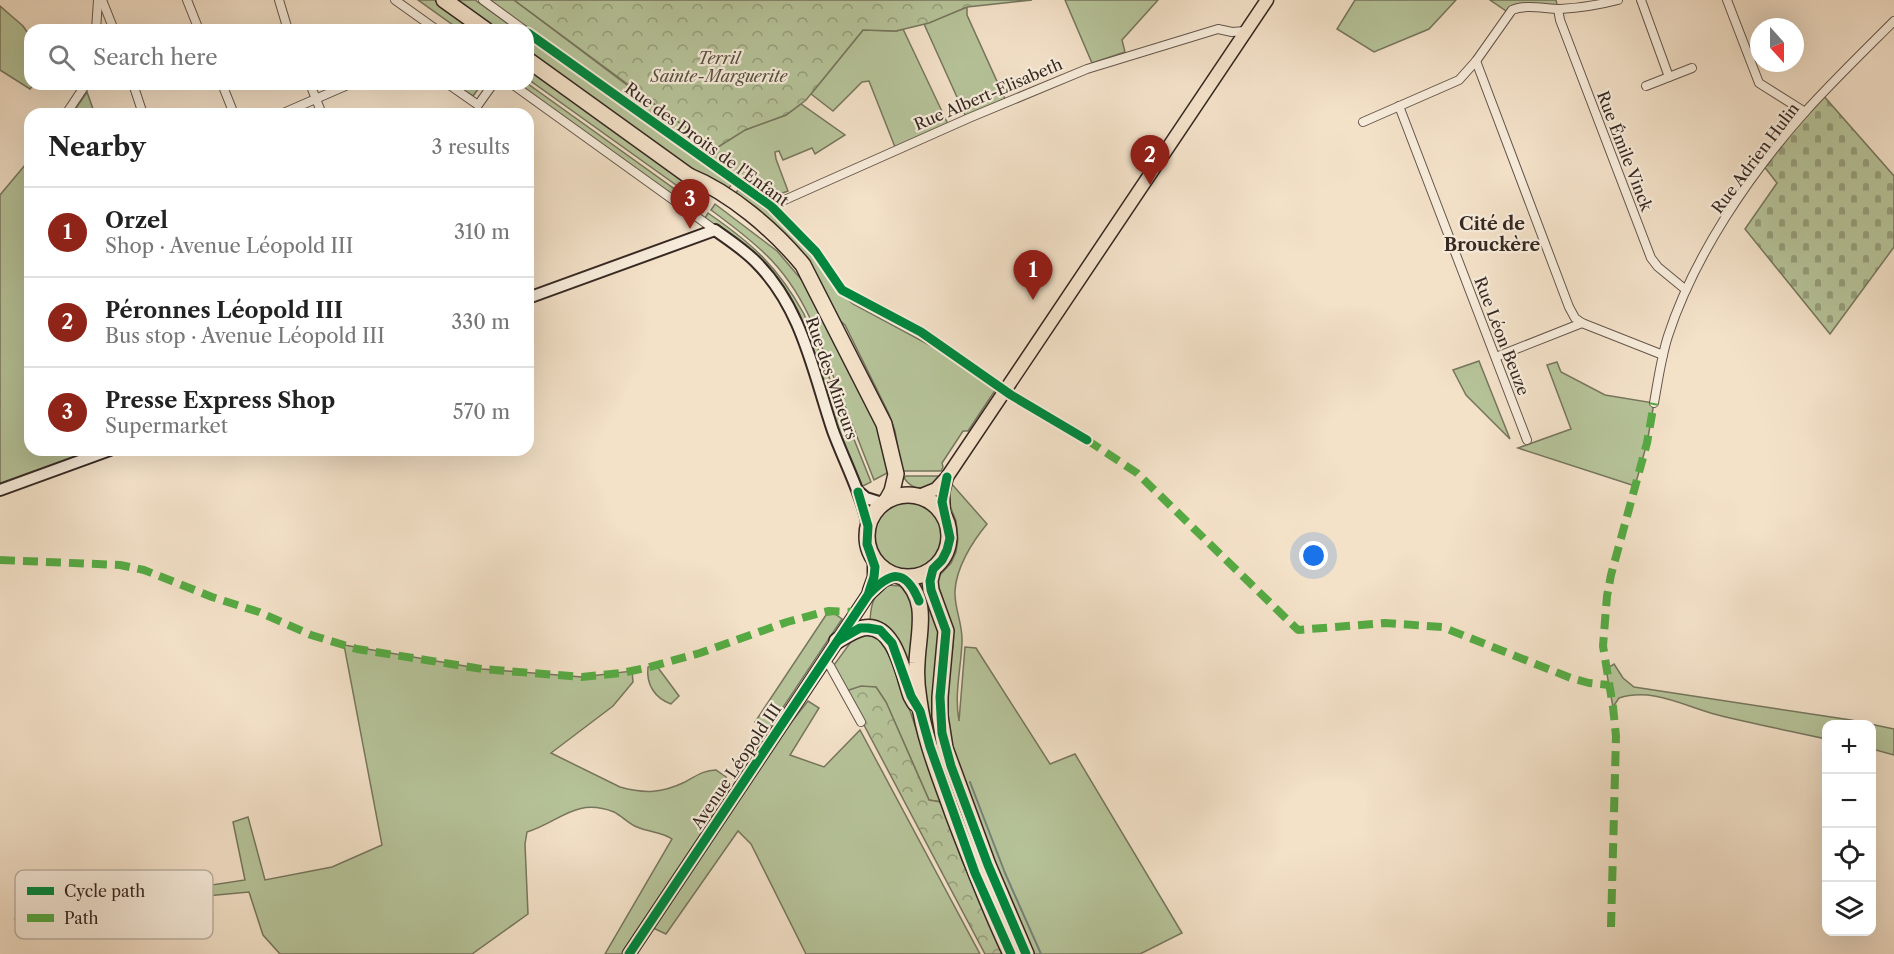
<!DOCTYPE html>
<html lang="en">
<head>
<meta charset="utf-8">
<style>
	body { margin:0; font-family:"Libre Caslon Text",serif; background:#f2f2f2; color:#222 }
	.controls { position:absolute; right:18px; bottom:18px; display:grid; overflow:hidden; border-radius:12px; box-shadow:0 6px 24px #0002 }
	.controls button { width:54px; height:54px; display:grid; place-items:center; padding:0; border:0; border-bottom:2px solid #e0e0e0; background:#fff; color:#222; font:30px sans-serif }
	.compass { position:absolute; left:1750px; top:18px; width:54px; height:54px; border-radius:50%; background:#fff; box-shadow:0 6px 24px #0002; rotate:159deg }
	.you { position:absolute; left:1314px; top:556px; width:21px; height:21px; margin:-15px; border:4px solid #fff; border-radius:50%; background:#1a73e8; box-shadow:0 0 0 9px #1a73e833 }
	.badge { display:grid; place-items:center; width:39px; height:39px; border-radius:50%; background:#8f2418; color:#fff; font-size:20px; font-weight:700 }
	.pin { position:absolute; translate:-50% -50px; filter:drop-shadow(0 2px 3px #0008) }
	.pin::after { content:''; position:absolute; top:32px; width:21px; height:18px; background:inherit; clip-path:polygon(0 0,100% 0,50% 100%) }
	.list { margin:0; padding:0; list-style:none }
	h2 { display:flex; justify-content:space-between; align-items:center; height:78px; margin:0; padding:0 24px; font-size:26px }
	h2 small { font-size:20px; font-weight:400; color:#767676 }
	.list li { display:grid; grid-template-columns:39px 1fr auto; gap:18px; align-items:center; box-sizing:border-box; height:90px; padding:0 24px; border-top:2px solid #e0e0e0 }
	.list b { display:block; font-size:22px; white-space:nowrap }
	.list p { margin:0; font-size:20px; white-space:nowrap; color:#767676 }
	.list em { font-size:20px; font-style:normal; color:#767676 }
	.icon { flex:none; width:33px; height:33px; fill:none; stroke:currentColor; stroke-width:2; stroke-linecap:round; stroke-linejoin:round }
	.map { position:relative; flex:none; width:1894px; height:954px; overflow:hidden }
	.search { position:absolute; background:#fff; box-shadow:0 6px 24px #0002; left:24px; top:24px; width:510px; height:66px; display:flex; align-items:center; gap:15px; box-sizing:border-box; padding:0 21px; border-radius:18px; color:#767676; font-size:22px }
	.panel { position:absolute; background:#fff; box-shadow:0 6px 24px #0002; left:24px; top:108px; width:510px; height:348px; border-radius:18px }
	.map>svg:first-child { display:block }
	.grass { fill:#b6c399; stroke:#76765e; stroke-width:1.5 }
	.forest { fill:url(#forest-crowns); stroke:#76765e; stroke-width:1.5 }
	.cemetery { fill:url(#cemetery-stones); stroke:#76765e; stroke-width:1.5 }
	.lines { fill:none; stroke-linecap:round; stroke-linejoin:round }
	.stream { stroke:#73827b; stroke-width:2 }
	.street-casing { stroke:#65564c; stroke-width:10 }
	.secondary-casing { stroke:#362823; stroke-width:14 }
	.primary-casing { stroke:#362823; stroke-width:15 }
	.highway-casing { stroke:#362823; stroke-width:18 }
	.street { stroke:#f7ecdb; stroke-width:8 }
	.secondary { stroke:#f7ecdb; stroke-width:10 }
	.primary { stroke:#f3e1c8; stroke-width:12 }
	.highway { stroke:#f3e1c8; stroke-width:15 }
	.quiet { stroke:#55aa43; stroke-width:8; stroke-dasharray:15 8; stroke-linecap:butt }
	.cycleway-casing { stroke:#f7ecdb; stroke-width:13 }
	.cycleway { stroke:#00873e; stroke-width:9 }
	.labels { text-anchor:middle; stroke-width:4.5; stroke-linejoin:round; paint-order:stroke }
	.park-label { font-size:16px; font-style:italic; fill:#564f40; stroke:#f7ecdb }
	.street-label { font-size:16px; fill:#362823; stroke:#f7ecdb }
	.neighbourhood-label { font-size:18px; font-weight:bold; fill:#362823; stroke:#f7ecdb }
	.key { fill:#f7ecdb; stroke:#bdb1a4; stroke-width:1.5 }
	.key-label { font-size:16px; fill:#362823 }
</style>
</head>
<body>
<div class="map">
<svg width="1894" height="954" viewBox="0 0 1894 954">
	<defs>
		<pattern id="forest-crowns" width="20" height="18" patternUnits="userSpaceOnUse" patternTransform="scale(1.5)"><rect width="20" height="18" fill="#b6c399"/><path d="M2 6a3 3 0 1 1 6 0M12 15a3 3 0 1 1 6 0" fill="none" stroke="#959e7c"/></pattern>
		<pattern id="cemetery-stones" width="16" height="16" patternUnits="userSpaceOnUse" patternTransform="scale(1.5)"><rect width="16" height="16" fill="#b6c399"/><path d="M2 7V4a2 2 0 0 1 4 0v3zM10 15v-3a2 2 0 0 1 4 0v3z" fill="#959e7c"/></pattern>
	</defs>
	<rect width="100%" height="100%" fill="#f3e1c8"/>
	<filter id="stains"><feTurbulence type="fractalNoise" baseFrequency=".00333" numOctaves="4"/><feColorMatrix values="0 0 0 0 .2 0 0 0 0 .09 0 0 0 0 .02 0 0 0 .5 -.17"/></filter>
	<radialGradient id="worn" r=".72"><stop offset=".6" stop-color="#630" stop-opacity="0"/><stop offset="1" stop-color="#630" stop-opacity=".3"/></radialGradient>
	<g class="grass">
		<polygon points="418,0 435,0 477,30 460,30"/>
		<polygon points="451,0 475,0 517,30 493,30"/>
		<path d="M488 0H514L651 103 745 130 786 115 801 104 845 135 815 154 812 148 783 160 779 151 775 152 776 159 788 191C765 201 757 189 740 176L737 179Z"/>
		<polygon points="1065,0 1158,0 1122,40 1125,52 1092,63"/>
		<polygon points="1355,0 1456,0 1429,29 1374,52 1337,29"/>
		<polygon points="1490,0 1556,0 1558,9 1519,8 1509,13"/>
		<polygon points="0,6 23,26 30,36 30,84 34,84 30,89 0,70"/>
		<polygon points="967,7 967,15 1005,99 966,117 924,24"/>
		<polygon points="903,29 948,124 895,147 869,81 862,82 833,111 811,94 863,30 896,31"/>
		<polygon points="528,38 732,184 725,193 528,55"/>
		<polygon points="528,67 691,184 708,199 704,205 528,79"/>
		<polygon points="455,84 482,84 473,96"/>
		<polygon points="519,84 528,84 701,208 697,213"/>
		<polygon points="87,92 93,109 84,114 72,114"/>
		<polygon points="30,159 30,450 94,450 0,485 0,195"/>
		<path d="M738 190C757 203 777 216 793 233 815 255 829 284 853 304L948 355 996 389 968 431H963L942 463 943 467 941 471H902L895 431 889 414 845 325 836 317 818 284 733 196Z"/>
		<path d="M715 204 777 251 806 285 872 408 889 472 874 480 814 327C789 269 760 246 711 210Z"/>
		<path d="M708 213C753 244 778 267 804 314L871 482 861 487 839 435 802 321C780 275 746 247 705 218Z"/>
		<polygon points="1479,361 1510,439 1466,395 1453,370"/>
		<polygon points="1557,362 1561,372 1605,395 1654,403 1647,443 1635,486 1518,448 1571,429 1547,365"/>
		<path d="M906 476H939L941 478C930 490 915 494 904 478Z"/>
		<path d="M950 482 987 524C972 542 956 568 955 591 954 608 963 624 962 642 961 669 954 694 959 721L965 647 976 648 1050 764 1075 754 1182 933 1140 954H1034L997 870 951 745 947 721 946 695 953 644 952 626 938 585V577L951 563 956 552 958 539 956 521 948 501Z"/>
		<circle cx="908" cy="536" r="34"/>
		<path d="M887 585 901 586 915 604 913 696 900 657 870 625C870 610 872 593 887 585Z"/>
		<polygon points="929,598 939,624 936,677 959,803 954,805 923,700 924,600"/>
		<polygon points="835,614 842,619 764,736 755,722 826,615"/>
		<polygon points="870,632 888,646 941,802 929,800 886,702 876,687 846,691 834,665 853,639"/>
		<path d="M344 645 482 669 582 677 632 671 633 682 613 706 551 753 620 787C645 794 662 793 685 782 696 776 704 770 716 770L726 777 733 796 808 701 819 708 790 755 824 767 860 730 980 954H806L751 844 738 831 666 934 649 926 629 954H605L672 839C662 832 648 832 637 827 629 824 622 816 614 812 575 797 560 822 527 832L525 844 528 914 472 954H280L263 935 249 892 108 905 36 918 14 919 107 901 245 880 233 822 248 817 265 880 332 867 382 845Z"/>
		<path d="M1614 664 1623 678 1634 687 1851 720 1894 729V755L1872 749V724H1826V739C1790 731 1754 724 1718 715 1686 707 1653 687 1619 698L1613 707 1606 669Z"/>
		<path d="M656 665 679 696 671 704C655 698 646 685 648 667Z"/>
	</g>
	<g class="forest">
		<polygon points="514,0 1032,0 967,7 929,23 896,31 863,30 806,100 786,115 745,130 715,149"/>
		<polygon points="861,686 876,687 886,702 929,800 941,802 962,860 1002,954 985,954 846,691"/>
	</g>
	<polygon class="cemetery" points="1822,94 1894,176 1894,247 1830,334 1745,229 1777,183 1763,165"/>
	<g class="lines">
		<polyline class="stream" points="970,782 1005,873 1041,954"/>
		<defs>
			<g id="street">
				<polyline points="102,0 114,30"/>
				<polyline points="187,0 199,30"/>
				<polyline points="279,0 288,30"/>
				<polyline points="395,0 437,30"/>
				<polyline points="483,0 524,30"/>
				<polyline points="1641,0 1669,77"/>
				<polyline points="1727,0 1759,83 1805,112"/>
				<polyline points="1558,9 1560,20 1651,258 1658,267 1686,290"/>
				<polyline points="96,30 98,0"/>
				<polyline points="528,33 771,206 816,252 842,290 921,332 1011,395 1087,440"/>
				<polyline points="1476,61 1569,307 1575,318 1582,323 1663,355"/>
				<polyline points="133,84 143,114"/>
				<polyline points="222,84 234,114"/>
				<polyline points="310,84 322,114"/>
				<polyline points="448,84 478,105 493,84"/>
				<polyline points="512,84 715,230"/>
				<polyline points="1646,86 1692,68"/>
				<polyline points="1399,106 1527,440"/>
				<polyline points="66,114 86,84"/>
				<polyline points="281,114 350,84"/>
				<path d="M1363 122 1459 80 1476 61 1512 10C1526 4 1545 9 1560 9 1580 8 1599 5 1618 0"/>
				<polyline points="771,206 969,118 1087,69 1218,29 1232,32 1245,31"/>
				<polyline points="1496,357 1582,323"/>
				<path d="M1654 403C1658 381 1661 358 1668 336 1694 256 1749 175 1805 112 1833 81 1864 51 1894 21"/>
				<polyline points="824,660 830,666 861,722"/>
			</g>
			<g id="secondary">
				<path d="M528 298 715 230C729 240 743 249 755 261 802 307 813 372 833 431 845 463 861 493 868 526"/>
				<polyline points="0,490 110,450"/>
				<polyline points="859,492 866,498 882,503"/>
			</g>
			<g id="primary">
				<polyline points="919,496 936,489 947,477 1267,0"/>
				<polyline points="944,514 943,493 946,481"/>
				<polyline points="869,591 874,577 874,560"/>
				<polyline points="629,954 868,595 883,581 895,575"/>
			</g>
			<g id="highway">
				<polyline points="444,0 486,30"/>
				<polyline points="528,60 689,176 695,183"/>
				<path d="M689 176C731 193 774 230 803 265L884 424 896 474 892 491 887 500"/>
				<circle cx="908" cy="536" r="41"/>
				<polyline points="933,569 930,581 931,590 946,631 940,697 940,716 945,748 988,865 1026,954"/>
				<path d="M903 577C930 601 918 632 917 663 916 675 917 688 919 700 924 739 940 777 953 814 971 861 989 908 1011 954"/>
				<path d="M837 641C845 636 854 630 863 628 895 622 903 674 911 696L915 703"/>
			</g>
		</defs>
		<use href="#street" class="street-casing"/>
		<use href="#secondary" class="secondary-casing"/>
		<use href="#primary" class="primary-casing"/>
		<use href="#highway" class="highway-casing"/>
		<use href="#street" class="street"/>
		<use href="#secondary" class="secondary"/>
		<use href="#primary" class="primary"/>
		<use href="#highway" class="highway"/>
		<g class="quiet">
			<polyline points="1087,440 1137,473 1298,630 1385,623 1442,627 1571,678 1589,683 1609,685"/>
			<polyline points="0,560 120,565 144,570 212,597 259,612 311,635 357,649 482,669 582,677 622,673 646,668 700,653 787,622 820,613 829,611 857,612"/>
			<polyline points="1611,927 1616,736 1613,707 1603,646 1607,596 1611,575 1647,443 1654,403"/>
		</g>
		<defs>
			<g id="cycleway">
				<polyline points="528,33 771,206 816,252 842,290 921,332 1011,395 1087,440"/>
				<polyline points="947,477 942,502 950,538 947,550 942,560 933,569 930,581 931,590 946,631 940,697 942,733 951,766 988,865 1026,954"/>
				<polyline points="858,492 868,526 867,544 875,567 874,577 869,592"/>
				<polyline points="839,640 860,628 868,628 880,630 892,643 911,696 920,711 930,747 975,873 1011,954"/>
				<path d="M629 954 868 595C890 572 905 567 919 601"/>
			</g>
		</defs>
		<use href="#cycleway" class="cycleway-casing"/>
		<use href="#cycleway" class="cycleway"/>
	</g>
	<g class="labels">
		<g class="park-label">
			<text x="719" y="64">Terril<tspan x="719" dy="18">Sainte-Marguerite</tspan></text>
		</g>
		<g class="street-label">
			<text transform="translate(988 94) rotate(-23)" y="6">Rue Albert-Elisabeth</text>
			<text transform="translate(707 144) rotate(36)" y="6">Rue des Droits de l'Enfant</text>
			<text transform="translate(1625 151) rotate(69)" y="6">Rue Émile Vinck</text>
			<text transform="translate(1755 158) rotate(-53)" y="6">Rue Adrien Hulin</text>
			<text transform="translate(1502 336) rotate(69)" y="6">Rue Léon Beuze</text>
			<text transform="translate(832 378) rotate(71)" y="6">Rue des Mineurs</text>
			<text transform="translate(736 766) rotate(-56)" y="6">Avenue Léopold III</text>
		</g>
		<g class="neighbourhood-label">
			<text x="1492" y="230">Cité de<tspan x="1492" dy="21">Brouckère</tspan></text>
		</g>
	</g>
	<rect x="15" y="870" width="198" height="69" rx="9" class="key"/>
	<rect x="27" y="887" width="27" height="8" fill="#00873e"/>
	<rect x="27" y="914" width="27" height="8" fill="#55aa43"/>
	<g class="key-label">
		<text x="64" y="897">Cycle path</text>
		<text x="64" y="924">Path</text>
	</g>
	<rect width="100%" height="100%" filter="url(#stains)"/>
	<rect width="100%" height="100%" fill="url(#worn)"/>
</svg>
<div class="controls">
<button>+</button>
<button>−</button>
<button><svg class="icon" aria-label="locate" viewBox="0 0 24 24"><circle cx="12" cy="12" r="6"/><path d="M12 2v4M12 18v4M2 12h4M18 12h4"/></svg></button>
<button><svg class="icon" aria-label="layers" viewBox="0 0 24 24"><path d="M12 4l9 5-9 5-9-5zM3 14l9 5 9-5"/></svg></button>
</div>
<svg class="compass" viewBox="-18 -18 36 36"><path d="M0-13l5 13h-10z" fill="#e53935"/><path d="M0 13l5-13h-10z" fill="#767676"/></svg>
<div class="you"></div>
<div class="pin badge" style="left:1033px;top:300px">1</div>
<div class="pin badge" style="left:1150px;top:185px">2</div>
<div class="pin badge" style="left:690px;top:229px">3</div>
<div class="search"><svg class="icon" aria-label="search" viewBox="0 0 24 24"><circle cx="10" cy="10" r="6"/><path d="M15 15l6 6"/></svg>Search here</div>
<section class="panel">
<h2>Nearby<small>3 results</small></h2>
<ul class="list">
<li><span class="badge">1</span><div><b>Orzel</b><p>Shop · Avenue Léopold III</p></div><em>310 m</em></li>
<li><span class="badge">2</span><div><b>Péronnes Léopold III</b><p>Bus stop · Avenue Léopold III</p></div><em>330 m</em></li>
<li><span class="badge">3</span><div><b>Presse Express Shop</b><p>Supermarket</p></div><em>570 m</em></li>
</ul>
</section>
</div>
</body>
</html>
